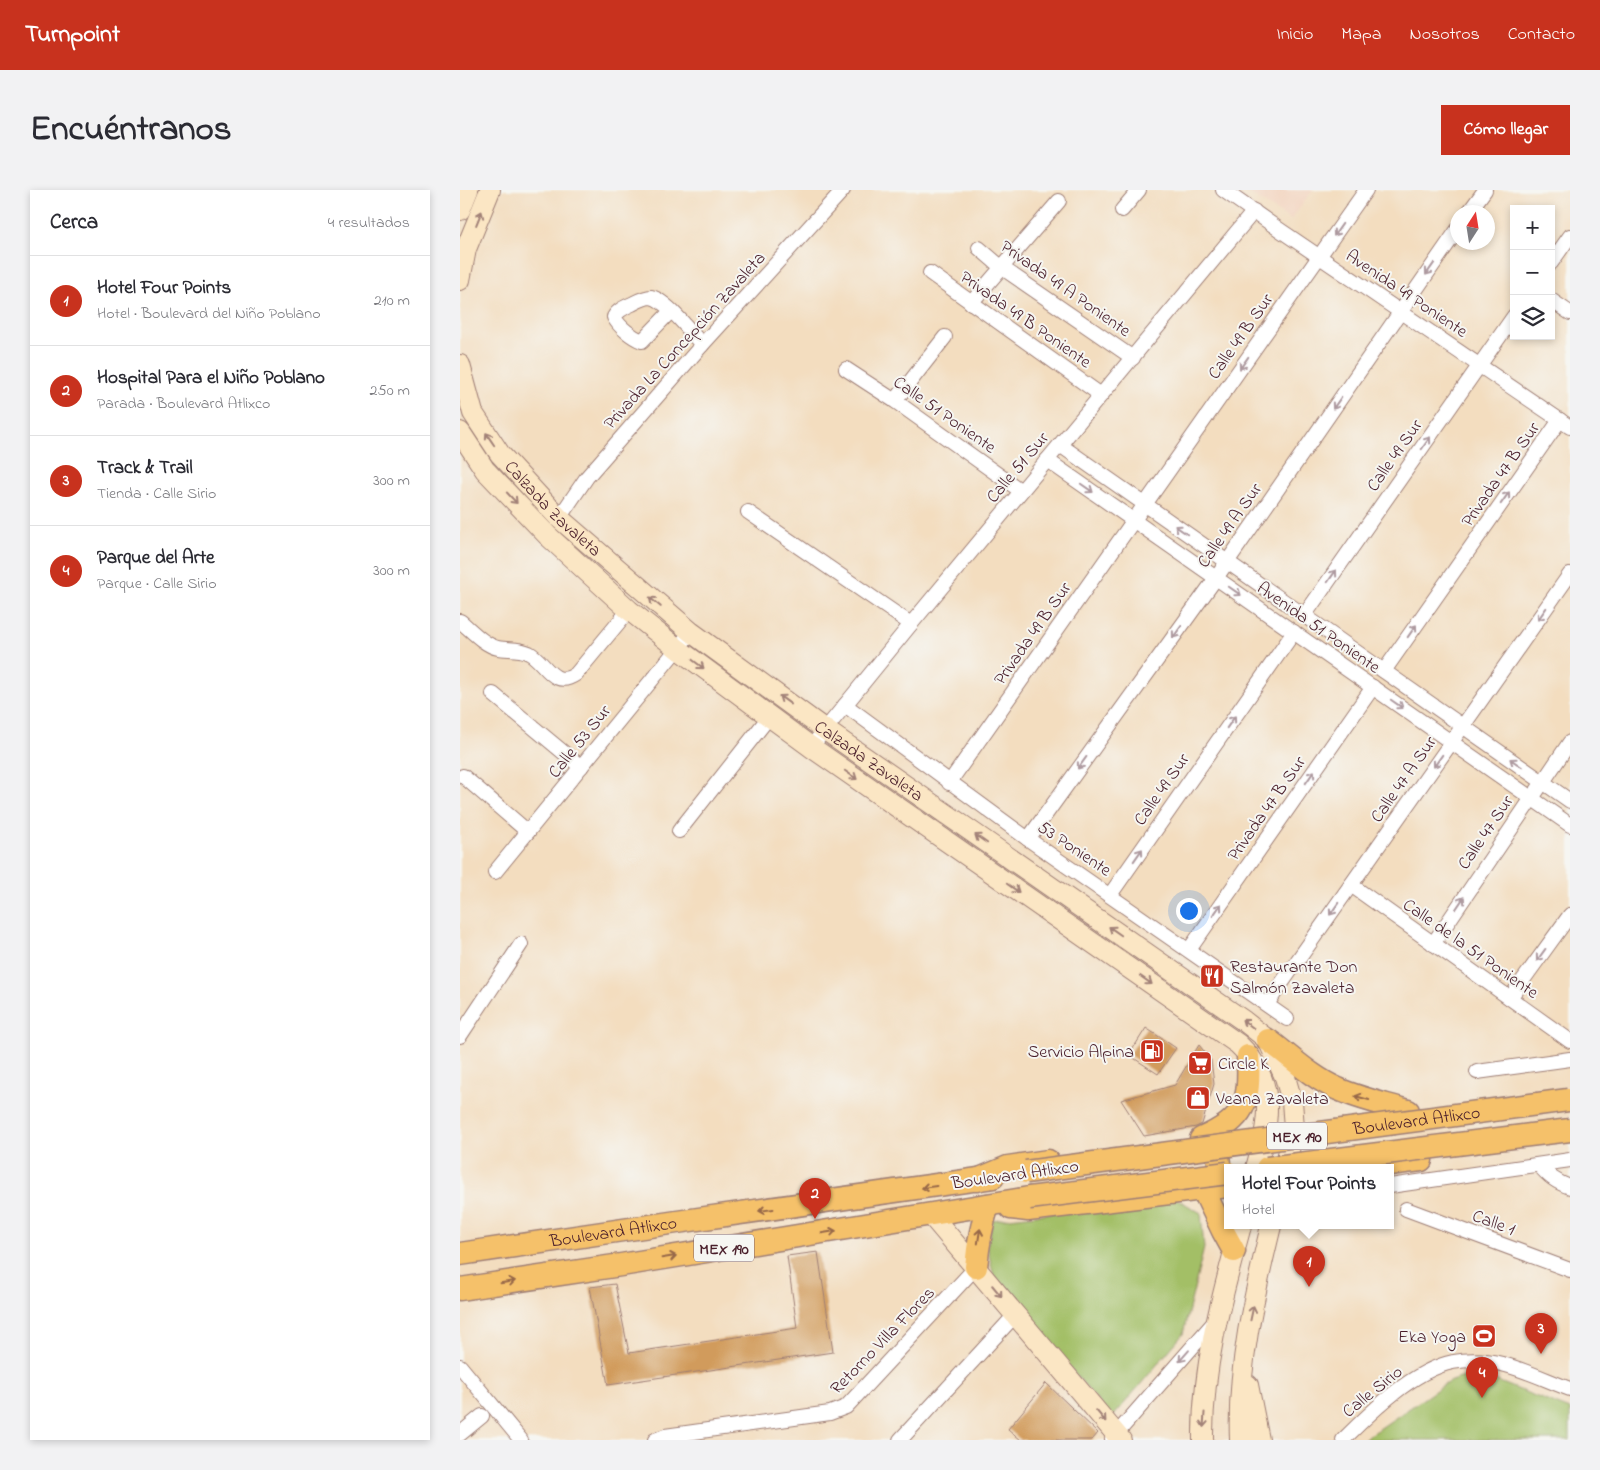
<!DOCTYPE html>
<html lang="es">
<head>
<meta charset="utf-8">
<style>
	body { margin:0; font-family:"Indie Flower",sans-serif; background:#f2f2f3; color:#2b2b33 }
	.controls { position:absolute; right:15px; top:15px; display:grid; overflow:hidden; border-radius:0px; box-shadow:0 2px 8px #0003 }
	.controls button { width:45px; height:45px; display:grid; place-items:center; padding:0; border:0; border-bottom:1px solid #e1e1e2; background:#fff; color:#2b2b33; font:25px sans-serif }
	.compass { position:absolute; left:990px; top:15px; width:45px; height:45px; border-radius:50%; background:#fff; box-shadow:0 2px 8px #0003; rotate:12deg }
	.you { position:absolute; left:728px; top:720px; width:18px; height:18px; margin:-12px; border:4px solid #fff; border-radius:50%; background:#1a73e8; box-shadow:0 0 0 8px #1a73e833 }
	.badge { display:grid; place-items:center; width:32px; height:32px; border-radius:50%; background:#c8321e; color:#fff; font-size:16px; font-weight:700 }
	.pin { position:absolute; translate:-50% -41px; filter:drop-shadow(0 1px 2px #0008) }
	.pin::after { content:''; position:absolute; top:26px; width:18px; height:15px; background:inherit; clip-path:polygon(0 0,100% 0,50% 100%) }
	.popup { position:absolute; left:764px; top:974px; width:170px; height:65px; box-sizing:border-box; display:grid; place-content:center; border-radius:0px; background:#fff; filter:drop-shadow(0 1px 4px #0005); font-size:16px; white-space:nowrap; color:#7c7c81 }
	.popup b { font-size:19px; color:#2b2b33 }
	.popup::after { content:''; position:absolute; left:50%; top:100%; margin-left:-10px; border:10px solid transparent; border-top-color:#fff }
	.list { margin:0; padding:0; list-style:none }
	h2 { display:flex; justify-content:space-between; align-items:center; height:65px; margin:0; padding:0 20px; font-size:21px }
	h2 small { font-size:16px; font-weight:400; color:#7c7c81 }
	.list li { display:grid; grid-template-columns:32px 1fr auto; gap:15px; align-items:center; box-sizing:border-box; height:90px; padding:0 20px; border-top:1px solid #e1e1e2 }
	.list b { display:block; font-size:19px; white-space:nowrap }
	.list p { margin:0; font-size:16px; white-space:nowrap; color:#7c7c81 }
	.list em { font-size:16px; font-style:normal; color:#7c7c81 }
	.icon { flex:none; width:28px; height:28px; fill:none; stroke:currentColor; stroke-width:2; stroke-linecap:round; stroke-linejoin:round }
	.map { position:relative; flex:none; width:1110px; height:1250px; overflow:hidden; border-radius:0px }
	header { display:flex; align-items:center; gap:30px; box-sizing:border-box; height:70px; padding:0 25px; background:#c8321e; color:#fff }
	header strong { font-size:24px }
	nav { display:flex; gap:28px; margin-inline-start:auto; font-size:18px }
	.intro { display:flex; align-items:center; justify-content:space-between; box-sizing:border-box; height:120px; padding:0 30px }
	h1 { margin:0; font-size:35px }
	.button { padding:12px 22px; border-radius:0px; background:#c8321e; color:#fff; font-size:18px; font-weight:700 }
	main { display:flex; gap:30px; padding:0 30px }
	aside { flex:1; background:#fff; border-radius:0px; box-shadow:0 2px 8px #0003 }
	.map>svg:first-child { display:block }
	.built { fill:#f3d4bf }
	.green { fill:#a3bf66; stroke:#766f48 }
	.building { fill:#d19b5b }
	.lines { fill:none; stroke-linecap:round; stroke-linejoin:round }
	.street-casing { stroke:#9e7e75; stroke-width:16 }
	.secondary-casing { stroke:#9e7e75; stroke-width:22 }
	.primary-casing { stroke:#9e7e75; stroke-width:25 }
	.street { stroke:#fff; stroke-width:14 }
	.secondary { stroke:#fbe6c4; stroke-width:20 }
	.primary { stroke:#f5c16b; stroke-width:22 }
	.primary-bridge-casing { stroke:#9e7e75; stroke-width:25; stroke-linecap:butt }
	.primary-bridge { stroke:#f5c16b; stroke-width:22 }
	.oneway { stroke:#a28278 }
	.oneway2 { stroke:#ae9aa0 }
	.oneway3 { stroke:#976848 }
	.labels { text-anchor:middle; stroke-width:4; stroke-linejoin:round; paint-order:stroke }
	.shield { fill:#f6f6f2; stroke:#7e6067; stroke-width:1 }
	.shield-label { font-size:16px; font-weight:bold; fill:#4a1f2b }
	.street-label { font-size:18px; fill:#4a1f2b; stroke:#f6f6f2 }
	.poi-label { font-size:18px; fill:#4a1f2b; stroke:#f6f6f2; text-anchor:start }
</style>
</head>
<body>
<header>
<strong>Turnpoint</strong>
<nav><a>Inicio</a><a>Mapa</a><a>Nosotros</a><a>Contacto</a></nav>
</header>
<div class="intro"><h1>Encuéntranos</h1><a class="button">Cómo llegar</a></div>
<main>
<aside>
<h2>Cerca<small>4 resultados</small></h2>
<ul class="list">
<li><span class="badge">1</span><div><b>Hotel Four Points</b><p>Hotel · Boulevard del Niño Poblano</p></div><em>210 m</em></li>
<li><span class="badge">2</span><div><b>Hospital Para el Niño Poblano</b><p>Parada · Boulevard Atlixco</p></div><em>250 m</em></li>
<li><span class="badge">3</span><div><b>Track &amp; Trail</b><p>Tienda · Calle Sirio</p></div><em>300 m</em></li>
<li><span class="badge">4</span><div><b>Parque del Arte</b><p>Parque · Calle Sirio</p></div><em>300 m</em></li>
</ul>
</aside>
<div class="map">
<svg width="1110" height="1250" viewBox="0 0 1110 1250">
	<rect width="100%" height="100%" fill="#f6f6f2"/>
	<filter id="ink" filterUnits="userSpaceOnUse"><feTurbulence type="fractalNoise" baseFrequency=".02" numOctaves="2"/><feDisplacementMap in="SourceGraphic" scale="10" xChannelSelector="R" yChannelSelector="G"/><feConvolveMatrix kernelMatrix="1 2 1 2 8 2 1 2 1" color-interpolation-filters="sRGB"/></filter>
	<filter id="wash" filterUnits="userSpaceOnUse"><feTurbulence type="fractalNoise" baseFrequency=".0096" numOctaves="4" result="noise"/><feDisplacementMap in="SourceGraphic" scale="20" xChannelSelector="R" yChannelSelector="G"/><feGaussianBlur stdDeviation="1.12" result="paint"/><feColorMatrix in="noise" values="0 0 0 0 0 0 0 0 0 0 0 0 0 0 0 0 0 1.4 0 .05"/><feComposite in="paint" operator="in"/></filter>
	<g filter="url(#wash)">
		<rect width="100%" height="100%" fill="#f3ddbf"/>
		<polygon class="built" points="784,0 853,0 831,30"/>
		<g class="green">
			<polygon points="715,1008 741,1023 744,1058 723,1144 652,1228 534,1087 527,1056 533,1030"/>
			<polygon points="1004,1187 1019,1187 1032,1189 1110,1220 1110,1250 903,1250 982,1196 991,1191"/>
		</g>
		<g id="blocks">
			<g class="building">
				<polygon points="686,838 716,858 698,884 669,865"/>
				<polygon points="739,855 751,870 754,894 742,934 736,937 684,946 661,910 715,895"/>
				<polygon points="358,1062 373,1162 148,1195 130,1097 155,1094 169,1163 337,1138 327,1066"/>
				<polygon points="586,1193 638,1243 632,1250 561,1250 548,1239"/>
			</g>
		</g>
	</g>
	<g filter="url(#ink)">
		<use href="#blocks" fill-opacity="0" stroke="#9e7e75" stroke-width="1"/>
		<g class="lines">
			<defs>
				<g id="street">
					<polyline points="763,0 820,40 1110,237"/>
					<polyline points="662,20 679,0"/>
					<polyline points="1009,22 1025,0"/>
					<polyline points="519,58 541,77 673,168"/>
					<polyline points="1091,73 1110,46"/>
					<polyline points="470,83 641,205"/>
					<polyline points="1091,110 1110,123"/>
					<polyline points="511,113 599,11"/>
					<path d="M211 121 182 151C172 147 159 137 154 127 158 120 165 117 172 114 178 111 185 107 191 107 205 109 233 144 242 155"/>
					<polyline points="386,179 435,211 561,301"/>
					<polyline points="435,211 485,147"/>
					<polyline points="600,255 1110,611"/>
					<polyline points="587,270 1110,635"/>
					<polyline points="288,322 451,434"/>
					<polyline points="99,328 127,287 242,155 383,0"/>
					<polyline points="844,426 1054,126"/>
					<path d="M0 431C11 440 24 455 38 458 48 460 59 458 69 463 86 472 93 500 116 484L169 420"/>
					<polyline points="924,481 1100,230"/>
					<polyline points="33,504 121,577"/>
					<polyline points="385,515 568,649 827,829"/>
					<polyline points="351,557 451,434 794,21"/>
					<polyline points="3,586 68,642"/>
					<polyline points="489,593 906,0"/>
					<polyline points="219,641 309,527"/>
					<polyline points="568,649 756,388 998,39"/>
					<polyline points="35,682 231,442"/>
					<polyline points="891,695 1110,851"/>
					<polyline points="650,705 834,442"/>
					<polyline points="973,754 1110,552"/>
					<polyline points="729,760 913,497"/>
					<polyline points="1050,808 1110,725"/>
					<polyline points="807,814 1110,384"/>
					<polyline points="0,846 61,754"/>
					<polyline points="1017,882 1110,869"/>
					<path d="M1079 975C1088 986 1096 992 1110 997"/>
					<polyline points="930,996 1110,970"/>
					<polyline points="946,1019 1110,1080"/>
					<polyline points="0,1176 61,1250"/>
					<polyline points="0,1244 22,1226"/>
					<polyline points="652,1249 756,1130"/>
					<polyline points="195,1250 205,1246 370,1223 386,1217 516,1077"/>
					<polyline points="440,1250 556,1124"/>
					<path d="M883 1250C911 1222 953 1180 993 1172 1009 1169 1027 1170 1042 1174 1066 1180 1088 1191 1110 1199"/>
				</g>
				<g id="secondary">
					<polyline points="0,20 8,0"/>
					<polyline points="0,90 6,59 30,0"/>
					<path id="s1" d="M0 175 13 223 40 264 99 328 231 442 364 539 784 831 808 850 825 887 832 911 834 938 825 978"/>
					<path d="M0 242 25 280 88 346 169 420 218 459 351 557 778 854C818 892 809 932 796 978"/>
					<polyline points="471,1025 661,1250"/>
					<polyline points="788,1195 799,1250"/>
					<path d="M743 1250C742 1177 762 1106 781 1036"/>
					<path d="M780 1250C777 1177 794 1106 811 1036"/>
				</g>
				<g id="primary">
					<path d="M808 850C830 866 852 888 878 899 900 909 925 914 948 921"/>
					<polyline points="897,978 961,970"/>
					<polyline points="517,990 548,977 588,971"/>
					<path d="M744 998C765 982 764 964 741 949 786 928 790 914 788 866"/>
					<polyline points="743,999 763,1041 774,1061"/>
					<polyline points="551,1018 568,1020 768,996"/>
					<path id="s2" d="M0 1064 217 1032 533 987"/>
					<path d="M516 1077C518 1055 521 1036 528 1015"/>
					<polyline points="0,1099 161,1075 569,1008"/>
				</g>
			</defs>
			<use href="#street" class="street-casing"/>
			<use href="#secondary" class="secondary-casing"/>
			<use href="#primary" class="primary-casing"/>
			<use href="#street" class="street"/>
			<use href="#secondary" class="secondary"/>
			<use href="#primary" class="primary"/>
			<defs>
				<g id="primary-bridge">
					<polyline points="807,978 1110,940"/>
					<path id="s3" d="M566 982 1108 910"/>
					<polyline points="569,1008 768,983"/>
				</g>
			</defs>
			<use href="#primary-bridge" class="primary-bridge-casing"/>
			<use href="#primary-bridge" class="primary-bridge"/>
		</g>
		<defs><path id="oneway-shaft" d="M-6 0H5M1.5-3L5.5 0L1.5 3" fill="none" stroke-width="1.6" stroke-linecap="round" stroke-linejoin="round" transform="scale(1.25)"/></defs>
		<g class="oneway">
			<use href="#oneway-shaft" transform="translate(19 28) rotate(-68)"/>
			<use href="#oneway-shaft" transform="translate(30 249) rotate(-124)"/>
			<use href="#oneway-shaft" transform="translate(52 308) rotate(47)"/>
			<use href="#oneway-shaft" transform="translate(195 412) rotate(-140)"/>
			<use href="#oneway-shaft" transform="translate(238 474) rotate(37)"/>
			<use href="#oneway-shaft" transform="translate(325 510) rotate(-144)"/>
			<use href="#oneway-shaft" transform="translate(391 585) rotate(35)"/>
			<use href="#oneway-shaft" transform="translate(521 649) rotate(-145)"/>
			<use href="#oneway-shaft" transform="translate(553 698) rotate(35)"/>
			<use href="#oneway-shaft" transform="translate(655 741) rotate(-145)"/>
			<use href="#oneway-shaft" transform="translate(686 790) rotate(35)"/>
			<use href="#oneway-shaft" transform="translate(788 834) rotate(-143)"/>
			<use href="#oneway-shaft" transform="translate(537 1101) rotate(50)"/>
			<use href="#oneway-shaft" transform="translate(792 1123) rotate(-78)"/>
			<use href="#oneway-shaft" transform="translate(641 1226) rotate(50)"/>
			<use href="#oneway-shaft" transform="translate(744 1230) rotate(94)"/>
		</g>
		<g class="oneway2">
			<use href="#oneway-shaft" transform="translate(878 40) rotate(125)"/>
			<use href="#oneway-shaft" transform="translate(970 79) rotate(125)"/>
			<use href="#oneway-shaft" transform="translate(784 173) rotate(125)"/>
			<use href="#oneway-shaft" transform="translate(877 213) rotate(125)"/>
			<use href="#oneway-shaft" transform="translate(966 253) rotate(-55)"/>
			<use href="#oneway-shaft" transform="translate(627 298) rotate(35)"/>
			<use href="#oneway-shaft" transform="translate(1045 308) rotate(-55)"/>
			<use href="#oneway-shaft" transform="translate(721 340) rotate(-145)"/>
			<use href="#oneway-shaft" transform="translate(872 386) rotate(-55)"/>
			<use href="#oneway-shaft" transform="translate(775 401) rotate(35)"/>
			<use href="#oneway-shaft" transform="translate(1082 424) rotate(125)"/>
			<use href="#oneway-shaft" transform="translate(952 441) rotate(-55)"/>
			<use href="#oneway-shaft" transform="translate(717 442) rotate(126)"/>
			<use href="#oneway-shaft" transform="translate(937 514) rotate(35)"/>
			<use href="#oneway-shaft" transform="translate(771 532) rotate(-55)"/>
			<use href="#oneway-shaft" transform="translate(978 571) rotate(125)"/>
			<use href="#oneway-shaft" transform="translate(622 573) rotate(126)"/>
			<use href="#oneway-shaft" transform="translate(1056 573) rotate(-145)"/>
			<use href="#oneway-shaft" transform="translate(850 587) rotate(-55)"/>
			<use href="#oneway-shaft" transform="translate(678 665) rotate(-55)"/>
			<use href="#oneway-shaft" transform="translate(1000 713) rotate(-56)"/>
			<use href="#oneway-shaft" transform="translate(874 719) rotate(125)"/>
			<use href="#oneway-shaft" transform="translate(757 720) rotate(-55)"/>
			<use href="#oneway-shaft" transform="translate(1081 765) rotate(126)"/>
			<use href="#oneway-shaft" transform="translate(724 1166) rotate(131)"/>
		</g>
		<g class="oneway3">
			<use href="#oneway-shaft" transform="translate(902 908) rotate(-164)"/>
			<use href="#oneway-shaft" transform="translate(469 997) rotate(172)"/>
			<use href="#oneway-shaft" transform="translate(306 1020) rotate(172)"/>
			<use href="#oneway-shaft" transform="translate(369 1042) rotate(-9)"/>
			<use href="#oneway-shaft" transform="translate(519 1046) rotate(-81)"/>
			<use href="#oneway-shaft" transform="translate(209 1067) rotate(-9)"/>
			<use href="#oneway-shaft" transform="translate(48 1092) rotate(-9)"/>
		</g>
	</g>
	<defs>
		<symbol id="restaurant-square" viewBox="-11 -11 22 22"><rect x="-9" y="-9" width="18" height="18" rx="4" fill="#c8321e" stroke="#f6f6f2"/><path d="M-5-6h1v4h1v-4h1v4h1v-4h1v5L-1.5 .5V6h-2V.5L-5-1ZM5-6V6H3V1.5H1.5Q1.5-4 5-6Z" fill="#fff"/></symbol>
		<symbol id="fuel-square" viewBox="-11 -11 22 22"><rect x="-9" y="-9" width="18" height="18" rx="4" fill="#c8321e" stroke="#f6f6f2"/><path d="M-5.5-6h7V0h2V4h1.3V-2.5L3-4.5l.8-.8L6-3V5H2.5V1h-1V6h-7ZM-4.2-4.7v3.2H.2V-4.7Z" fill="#fff"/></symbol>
		<symbol id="supermarket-square" viewBox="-11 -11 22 22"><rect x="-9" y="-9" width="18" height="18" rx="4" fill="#c8321e" stroke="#f6f6f2"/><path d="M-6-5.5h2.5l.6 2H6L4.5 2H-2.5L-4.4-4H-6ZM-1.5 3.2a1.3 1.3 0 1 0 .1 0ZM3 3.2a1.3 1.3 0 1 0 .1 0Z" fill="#fff"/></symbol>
		<symbol id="shop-square" viewBox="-11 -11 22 22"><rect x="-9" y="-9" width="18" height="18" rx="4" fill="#c8321e" stroke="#f6f6f2"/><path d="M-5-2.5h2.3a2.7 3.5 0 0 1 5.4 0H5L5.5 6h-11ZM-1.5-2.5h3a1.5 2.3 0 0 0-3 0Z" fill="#fff"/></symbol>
		<symbol id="stadium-square" viewBox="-11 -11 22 22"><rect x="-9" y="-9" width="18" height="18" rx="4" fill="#c8321e" stroke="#f6f6f2"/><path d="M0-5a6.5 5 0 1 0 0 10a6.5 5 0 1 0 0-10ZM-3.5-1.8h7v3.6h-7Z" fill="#fff"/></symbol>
	</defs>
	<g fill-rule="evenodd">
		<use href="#restaurant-square" x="738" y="772" width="28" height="28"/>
		<use href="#fuel-square" x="678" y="847" width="28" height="28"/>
		<use href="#supermarket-square" x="726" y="859" width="28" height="28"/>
		<use href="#shop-square" x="724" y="894" width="28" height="28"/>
		<use href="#stadium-square" x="1010" y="1132" width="28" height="28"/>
	</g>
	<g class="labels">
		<g class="shield">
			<rect x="807" y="932.5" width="60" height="27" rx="4"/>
			<rect x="234" y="1044.5" width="60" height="27" rx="4"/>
		</g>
		<g class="shield-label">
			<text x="837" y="952">MEX 190</text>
			<text x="264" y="1064">MEX 190</text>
		</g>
		<g class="street-label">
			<text transform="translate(606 98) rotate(35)" y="6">Privada 49 A Poniente</text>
			<text transform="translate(947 103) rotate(34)" y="6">Avenida 49 Poniente</text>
			<text transform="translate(566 129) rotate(35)" y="6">Privada 49 B Poniente</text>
			<text transform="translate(780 146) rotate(-55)" y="6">Calle 49 B Sur</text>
			<text transform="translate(224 150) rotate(-48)" y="6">Privada La Concepción Zavaleta</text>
			<text transform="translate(485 224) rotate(35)" y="6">Calle 51 Poniente</text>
			<text transform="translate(934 265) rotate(-55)" y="6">Calle 49 Sur</text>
			<text transform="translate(557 277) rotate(-50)" y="6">Calle 51 Sur</text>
			<text transform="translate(1040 284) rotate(-55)" y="6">Privada 47 B Sur</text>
			<text dy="6" stroke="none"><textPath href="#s1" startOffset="175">Calzada Zavaleta</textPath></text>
			<text transform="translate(769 335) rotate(-55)" y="6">Calle 49 A Sur</text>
			<text transform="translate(859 437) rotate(35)" y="6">Avenida 51 Poniente</text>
			<text transform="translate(572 443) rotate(-55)" y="6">Privada 49 B Sur</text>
			<text transform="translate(119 551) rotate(-51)" y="6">Calle 53 Sur</text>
			<text dy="6" stroke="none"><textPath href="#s1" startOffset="580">Calzada Zavaleta</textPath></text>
			<text transform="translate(943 589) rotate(-55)" y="6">Calle 47 A Sur</text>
			<text transform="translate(701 599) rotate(-55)" y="6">Calle 49 Sur</text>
			<text transform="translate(806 618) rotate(-55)" y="6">Privada 47 B Sur</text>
			<text transform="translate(1025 642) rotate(-56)" y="6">Calle 47 Sur</text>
			<text transform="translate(615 658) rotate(34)" y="6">53 Poniente</text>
			<text transform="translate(1011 758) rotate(35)" y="6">Calle de la 51 Poniente</text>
			<text dy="6" stroke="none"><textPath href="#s3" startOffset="394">Boulevard Atlixco</textPath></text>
			<text transform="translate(555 984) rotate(-8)" y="6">Boulevard Atlixco</text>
			<text transform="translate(1034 1032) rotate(20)" y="6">Calle 1</text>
			<text dy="6" stroke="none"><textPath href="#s2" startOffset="155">Boulevard Atlixco</textPath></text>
			<text transform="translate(422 1150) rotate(-46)" y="6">Retorno Villa Flores</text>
			<text transform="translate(912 1201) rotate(-39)" y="6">Calle Sirio</text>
		</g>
		<g class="poi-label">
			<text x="770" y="782">Restaurante Don<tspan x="770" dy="21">Salmón Zavaleta</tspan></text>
			<text x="674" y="867" text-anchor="end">Servicio Alpina</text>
			<text x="758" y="879">Circle K</text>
			<text x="756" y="914">Veana Zavaleta</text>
			<text x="1006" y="1152" text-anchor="end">Eka Yoga</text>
		</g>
	</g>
</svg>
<div class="controls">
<button>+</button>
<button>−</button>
<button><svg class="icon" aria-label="layers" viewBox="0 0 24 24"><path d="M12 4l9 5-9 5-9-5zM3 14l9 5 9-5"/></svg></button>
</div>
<svg class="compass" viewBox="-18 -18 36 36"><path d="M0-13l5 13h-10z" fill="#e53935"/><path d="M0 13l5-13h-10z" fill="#7c7c81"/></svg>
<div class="you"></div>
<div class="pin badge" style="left:849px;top:1097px">1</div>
<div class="popup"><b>Hotel Four Points</b>Hotel</div>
<div class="pin badge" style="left:355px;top:1029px">2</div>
<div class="pin badge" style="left:1081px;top:1164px">3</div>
<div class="pin badge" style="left:1022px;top:1208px">4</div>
</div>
</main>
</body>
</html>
